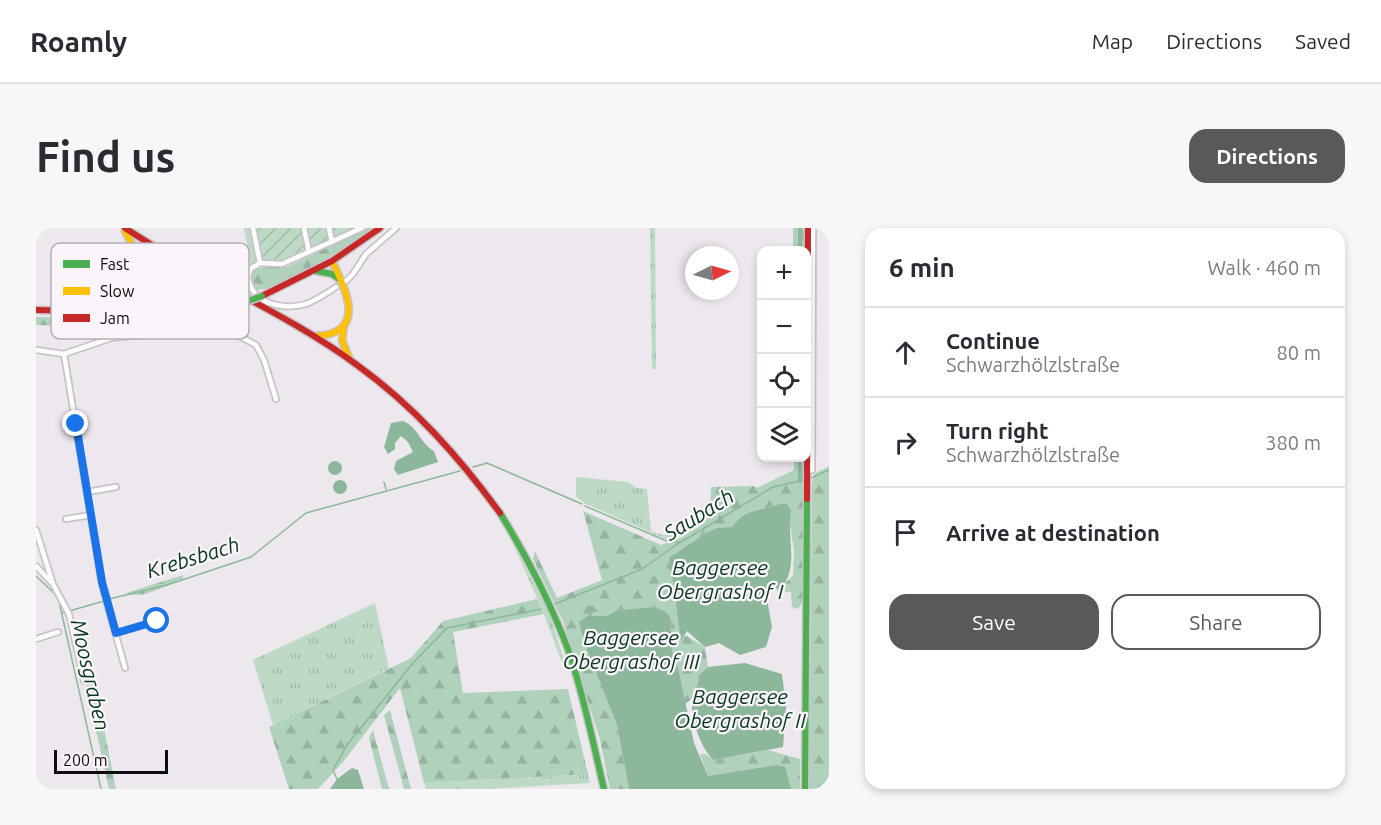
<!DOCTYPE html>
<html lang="en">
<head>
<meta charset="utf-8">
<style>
	body { margin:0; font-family:Ubuntu,sans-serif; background:#f7f7f7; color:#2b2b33 }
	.controls { position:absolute; right:18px; top:18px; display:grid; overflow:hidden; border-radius:12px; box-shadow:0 3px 9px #0003 }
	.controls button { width:54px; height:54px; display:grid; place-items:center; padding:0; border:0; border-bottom:2px solid #e1e1e2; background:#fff; color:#2b2b33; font:30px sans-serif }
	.compass { position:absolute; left:649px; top:18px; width:54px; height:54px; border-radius:50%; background:#fff; box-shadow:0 3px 9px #0003; rotate:85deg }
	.scale { position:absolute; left:18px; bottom:15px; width:114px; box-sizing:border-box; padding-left:6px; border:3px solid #0d0b0d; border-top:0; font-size:16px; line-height:21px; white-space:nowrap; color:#0d0b0d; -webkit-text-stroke:4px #fcf4fb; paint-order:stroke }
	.stop { position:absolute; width:18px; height:18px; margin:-14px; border:4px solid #1a73e8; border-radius:50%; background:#fff }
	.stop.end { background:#1a73e8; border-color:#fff; box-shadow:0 2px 6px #0008 }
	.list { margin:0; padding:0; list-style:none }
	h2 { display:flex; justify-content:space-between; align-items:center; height:78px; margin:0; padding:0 24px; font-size:26px }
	h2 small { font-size:20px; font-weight:400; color:#7c7c81 }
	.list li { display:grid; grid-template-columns:39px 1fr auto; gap:18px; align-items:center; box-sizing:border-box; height:90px; padding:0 24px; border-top:2px solid #e1e1e2 }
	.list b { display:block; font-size:22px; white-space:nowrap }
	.list p { margin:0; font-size:20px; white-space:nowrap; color:#7c7c81 }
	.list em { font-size:20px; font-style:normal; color:#7c7c81 }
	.actions { display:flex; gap:12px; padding:18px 24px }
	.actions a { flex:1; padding:14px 0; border:2px solid #5b585b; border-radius:18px; text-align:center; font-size:21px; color:#5b585b }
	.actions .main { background:#5b585b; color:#fff }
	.icon { flex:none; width:33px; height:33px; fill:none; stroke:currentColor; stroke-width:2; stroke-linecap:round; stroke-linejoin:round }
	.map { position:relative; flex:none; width:793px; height:561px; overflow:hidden; border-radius:18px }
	header { display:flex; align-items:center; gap:36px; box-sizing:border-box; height:84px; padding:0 30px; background:#fff; border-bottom:2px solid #e1e1e2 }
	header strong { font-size:28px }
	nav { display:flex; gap:33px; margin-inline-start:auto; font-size:21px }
	.intro { display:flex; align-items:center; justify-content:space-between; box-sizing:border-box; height:144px; padding:0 36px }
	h1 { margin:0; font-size:42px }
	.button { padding:15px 27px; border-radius:18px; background:#5b585b; color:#fff; font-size:21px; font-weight:700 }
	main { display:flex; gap:36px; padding:0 36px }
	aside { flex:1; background:#fff; border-radius:18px; box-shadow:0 3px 9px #0003 }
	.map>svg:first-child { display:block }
	.grass { fill:url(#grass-tufts) }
	.forest { fill:url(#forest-firs) }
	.garden { fill:url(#garden-furrows) }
	.water { fill:#8db79b }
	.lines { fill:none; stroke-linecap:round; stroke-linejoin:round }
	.stream { stroke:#8db79b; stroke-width:1.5 }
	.canal { stroke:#8db79b; stroke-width:4 }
	.street-casing { stroke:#c7c3c7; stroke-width:8 }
	.fast-casing { stroke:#c7c3c7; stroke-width:9 }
	.slow-casing { stroke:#c7c3c7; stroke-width:9 }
	.jam-casing { stroke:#c7c3c7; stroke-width:9 }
	.street { stroke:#fcfcfc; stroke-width:4.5 }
	.fast { stroke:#4caf50; stroke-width:6 }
	.slow { stroke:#ffc107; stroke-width:6 }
	.jam { stroke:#c62828; stroke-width:6 }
	.fast-bridge-casing { stroke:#c7c3c7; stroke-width:9; stroke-linecap:butt }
	.fast-bridge { stroke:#4caf50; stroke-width:6 }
	.route { stroke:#1a73e8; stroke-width:8 }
	.labels { text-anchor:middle; stroke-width:4.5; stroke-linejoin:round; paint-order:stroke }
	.water-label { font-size:21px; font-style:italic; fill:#04381c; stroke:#fcf4fb }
	.key { fill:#fcf4fb; stroke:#b4aeb4; stroke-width:1.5 }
	.key-label { font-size:16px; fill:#0d0b0d }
</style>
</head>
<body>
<header>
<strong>Roamly</strong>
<nav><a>Map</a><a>Directions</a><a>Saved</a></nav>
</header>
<div class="intro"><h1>Find us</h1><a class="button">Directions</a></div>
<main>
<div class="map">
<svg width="793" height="561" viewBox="0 0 793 561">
	<defs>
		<pattern id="grass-tufts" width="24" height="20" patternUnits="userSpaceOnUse" patternTransform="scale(1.5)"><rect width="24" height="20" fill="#bedac7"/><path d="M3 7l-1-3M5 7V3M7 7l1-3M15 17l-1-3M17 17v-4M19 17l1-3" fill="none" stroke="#a2baaa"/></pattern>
		<pattern id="forest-firs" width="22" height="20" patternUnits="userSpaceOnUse" patternTransform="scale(1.5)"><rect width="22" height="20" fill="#b0d1bc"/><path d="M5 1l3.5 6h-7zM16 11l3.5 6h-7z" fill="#96b2a0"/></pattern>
		<pattern id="garden-furrows" width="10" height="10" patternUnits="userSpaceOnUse" patternTransform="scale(1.5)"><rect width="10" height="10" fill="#bedac7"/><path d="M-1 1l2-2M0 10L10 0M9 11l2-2" fill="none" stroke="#a2baaa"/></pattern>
	</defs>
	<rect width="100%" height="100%" fill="#ede8ed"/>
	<g class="grass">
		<polygon points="208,0 216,0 222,35 215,38"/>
		<polygon points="614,0 619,0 620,141 616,141"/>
		<path d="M540 249 592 254 601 260 611 261 615 303C638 314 655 299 675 286V292L634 313 550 276 540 269Z"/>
		<polygon points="477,316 513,384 531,441 527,438 508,386"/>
		<polygon points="339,375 353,440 237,497 217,432"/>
		<polygon points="552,546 554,555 453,561 390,561 388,555"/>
	</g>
	<g class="forest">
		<path d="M331 0H338C316 14 242 68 219 61L214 53 217 42 232 38 251 39Z"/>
		<rect x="757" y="0" width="13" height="22"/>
		<path d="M0 89 85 90 89 91 91 98C71 109 23 96 0 97Z"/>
		<path d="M758 230H768V371L762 381 756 379 755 364 740 363 757 348 758 322 753 291 755 282 743 276C727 283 705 281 696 299L681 300 670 305 634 329 632 337 637 353 646 411 649 407 669 419 672 439 663 447C663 459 659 470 649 476L636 425 634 388 629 383 618 379 581 382 571 388H556L555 384H561L556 378 549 417 581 497 593 561H574L564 512 527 393 497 331 499 323 521 370 566 352 547 283 625 317 644 310 674 292 675 259 718 258 721 260 758 242Z"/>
		<polygon points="793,238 793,561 773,561 776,256 778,246"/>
		<path d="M147 347V351C130 356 107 373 90 365Z"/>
		<polygon points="501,371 508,386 417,404 427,465 532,461 552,546 388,555 364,460 307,534 282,561 253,561 233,499 375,430 407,393"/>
		<polygon points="58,450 80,561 73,561 51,461 49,452"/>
		<polygon points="354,482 375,561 368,561 348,487"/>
		<polygon points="337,502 353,561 346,561 333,510"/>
		<polygon points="732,522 764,531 764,561 755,561 740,537 672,548 664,526 669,526 678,532"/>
	</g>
	<polygon class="garden" points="219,0 324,0 256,27 256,31 246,35 226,34"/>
	<g class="water">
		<path d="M367 193C382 199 384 215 398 223L402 234 362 247 358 241 360 233 377 224 372 214 365 208 359 215V221L352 226 348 219 355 195Z"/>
		<circle cx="299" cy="240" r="7"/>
		<circle cx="304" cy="259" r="7"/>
		<path d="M743 276H751L755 282C750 309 764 337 745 361L729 360 736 399 730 419 704 427 683 415 669 419 651 403 645 413 637 353 632 337 634 329 670 305 681 300 696 299C706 281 726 283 743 276Z"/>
		<polygon points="556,377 562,384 555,384 556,388 571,388 581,382 618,379 629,383 634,388 636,425 642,440 658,515 672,548 740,537 749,539 755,561 593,561 581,497 549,417 543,394 553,387 552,380"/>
		<path d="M709 435 746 446 750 479 747 519 678 532C666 524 652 486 657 470 659 462 663 457 663 447L672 439Z"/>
		<polygon points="316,540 322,542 328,561 294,561 301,551"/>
	</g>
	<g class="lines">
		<g class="stream">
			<polyline points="437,239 451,235 546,276"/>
			<polyline points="773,251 793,242"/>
			<polyline points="348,254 350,261"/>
			<polyline points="549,278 633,314 643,314"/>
			<polyline points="0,348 22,369 65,561"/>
			<polyline points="73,371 131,357 215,329 270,285 424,243"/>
			<polyline points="519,376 606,341 640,317 737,259 768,252"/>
			<polyline points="26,385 68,373"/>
			<polyline points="301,551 297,542 311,517 377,435 411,400 505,381"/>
		</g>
		<g class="canal">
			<polyline points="764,22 764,0"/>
			<polyline points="764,230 764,253"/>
		</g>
		<defs>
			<g id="street">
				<polyline points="217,0 224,35"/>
				<polyline points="268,0 273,24"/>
				<polyline points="293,0 296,14"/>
				<polyline points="310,53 317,46 330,26 360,0"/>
				<path d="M300 59C291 65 281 72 270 76 247 82 217 77 212 50L214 41 224 35 246 36 326 0"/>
				<polyline points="92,84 100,107"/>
				<polyline points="77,109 95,96"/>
				<polyline points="0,122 28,126 75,110 186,99 220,117 228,132 240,171"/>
				<polyline points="28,126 66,357 89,440"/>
				<polyline points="771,243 776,242 777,0"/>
				<polyline points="51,264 80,259"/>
				<polyline points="30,291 55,287"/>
				<polyline points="0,302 17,356 33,386 48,453"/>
				<polyline points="0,338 15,354"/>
				<polyline points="80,405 121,393"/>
				<polyline points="0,411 22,404"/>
			</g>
			<g id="fast">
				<polyline points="94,31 104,22 118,19"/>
				<polyline points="280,43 296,46 303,51"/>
				<polyline points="91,69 109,85"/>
				<path d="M464 285C491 329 515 375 533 424 548 468 557 515 568 561"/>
				<polyline points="769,561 771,271"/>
			</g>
			<g id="slow">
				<polyline points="89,3 96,16 89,52 92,84"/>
				<polyline points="308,97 306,112 313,130"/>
				<path d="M279 108C332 106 310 62 296 33"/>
			</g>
			<g id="jam">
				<path d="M89 0C164 50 249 84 321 137 378 178 423 229 464 285"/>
				<polyline points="226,68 296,33 344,0"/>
				<polyline points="0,82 146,85 204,76"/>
				<polyline points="771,271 772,0"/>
			</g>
		</defs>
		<use href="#street" class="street-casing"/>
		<use href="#fast" class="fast-casing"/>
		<use href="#slow" class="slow-casing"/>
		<use href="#jam" class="jam-casing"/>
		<use href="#street" class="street"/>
		<use href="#fast" class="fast"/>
		<use href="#slow" class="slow"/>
		<use href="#jam" class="jam"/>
		<defs>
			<polyline id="fast-bridge" points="204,76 226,68"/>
		</defs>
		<use href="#fast-bridge" class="fast-bridge-casing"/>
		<use href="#fast-bridge" class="fast-bridge"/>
	</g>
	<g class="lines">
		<polyline class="route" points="40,196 66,354 80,405 121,393"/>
	</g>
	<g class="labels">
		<g class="water-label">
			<text transform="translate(663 287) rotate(-32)" y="7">Saubach</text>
			<text transform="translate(157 330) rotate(-17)" y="7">Krebsbach</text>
			<text x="684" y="347">Baggersee<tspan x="684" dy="24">Obergrashof I</tspan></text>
			<text x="595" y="417">Baggersee<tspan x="595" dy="24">Obergrashof III</tspan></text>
			<text transform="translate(54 447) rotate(77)" y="7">Moosgraben</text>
			<text x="704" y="476">Baggersee<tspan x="704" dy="24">Obergrashof II</tspan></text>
		</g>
	</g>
	<rect x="15" y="15" width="198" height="96" rx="9" class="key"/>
	<rect x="27" y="32" width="27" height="8" fill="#4caf50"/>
	<rect x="27" y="59" width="27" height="8" fill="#ffc107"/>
	<rect x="27" y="86" width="27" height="8" fill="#c62828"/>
	<g class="key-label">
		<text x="64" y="42">Fast</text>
		<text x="64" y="69">Slow</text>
		<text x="64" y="96">Jam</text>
	</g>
</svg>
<div class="controls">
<button>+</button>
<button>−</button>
<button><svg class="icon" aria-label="locate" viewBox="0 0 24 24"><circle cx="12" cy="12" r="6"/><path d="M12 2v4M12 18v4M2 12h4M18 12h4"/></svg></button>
<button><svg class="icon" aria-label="layers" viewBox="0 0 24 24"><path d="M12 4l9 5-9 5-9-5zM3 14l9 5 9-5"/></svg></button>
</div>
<svg class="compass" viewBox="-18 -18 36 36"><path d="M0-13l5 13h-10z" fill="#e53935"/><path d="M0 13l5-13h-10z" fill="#7c7c81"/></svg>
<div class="scale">200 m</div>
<div class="stop" style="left:121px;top:393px"></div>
<div class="stop end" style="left:40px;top:196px"></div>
</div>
<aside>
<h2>6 min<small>Walk · 460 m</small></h2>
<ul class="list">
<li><svg class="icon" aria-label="ahead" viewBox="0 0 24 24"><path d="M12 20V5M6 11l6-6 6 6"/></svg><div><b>Continue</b><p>Schwarzhölzlstraße</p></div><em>80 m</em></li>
<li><svg class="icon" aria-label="right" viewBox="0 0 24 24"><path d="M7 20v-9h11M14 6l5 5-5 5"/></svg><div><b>Turn right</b><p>Schwarzhölzlstraße</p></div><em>380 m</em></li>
<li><svg class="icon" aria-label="arrive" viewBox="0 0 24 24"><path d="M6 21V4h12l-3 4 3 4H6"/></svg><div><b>Arrive at destination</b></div></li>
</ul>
<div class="actions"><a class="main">Save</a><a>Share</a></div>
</aside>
</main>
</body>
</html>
